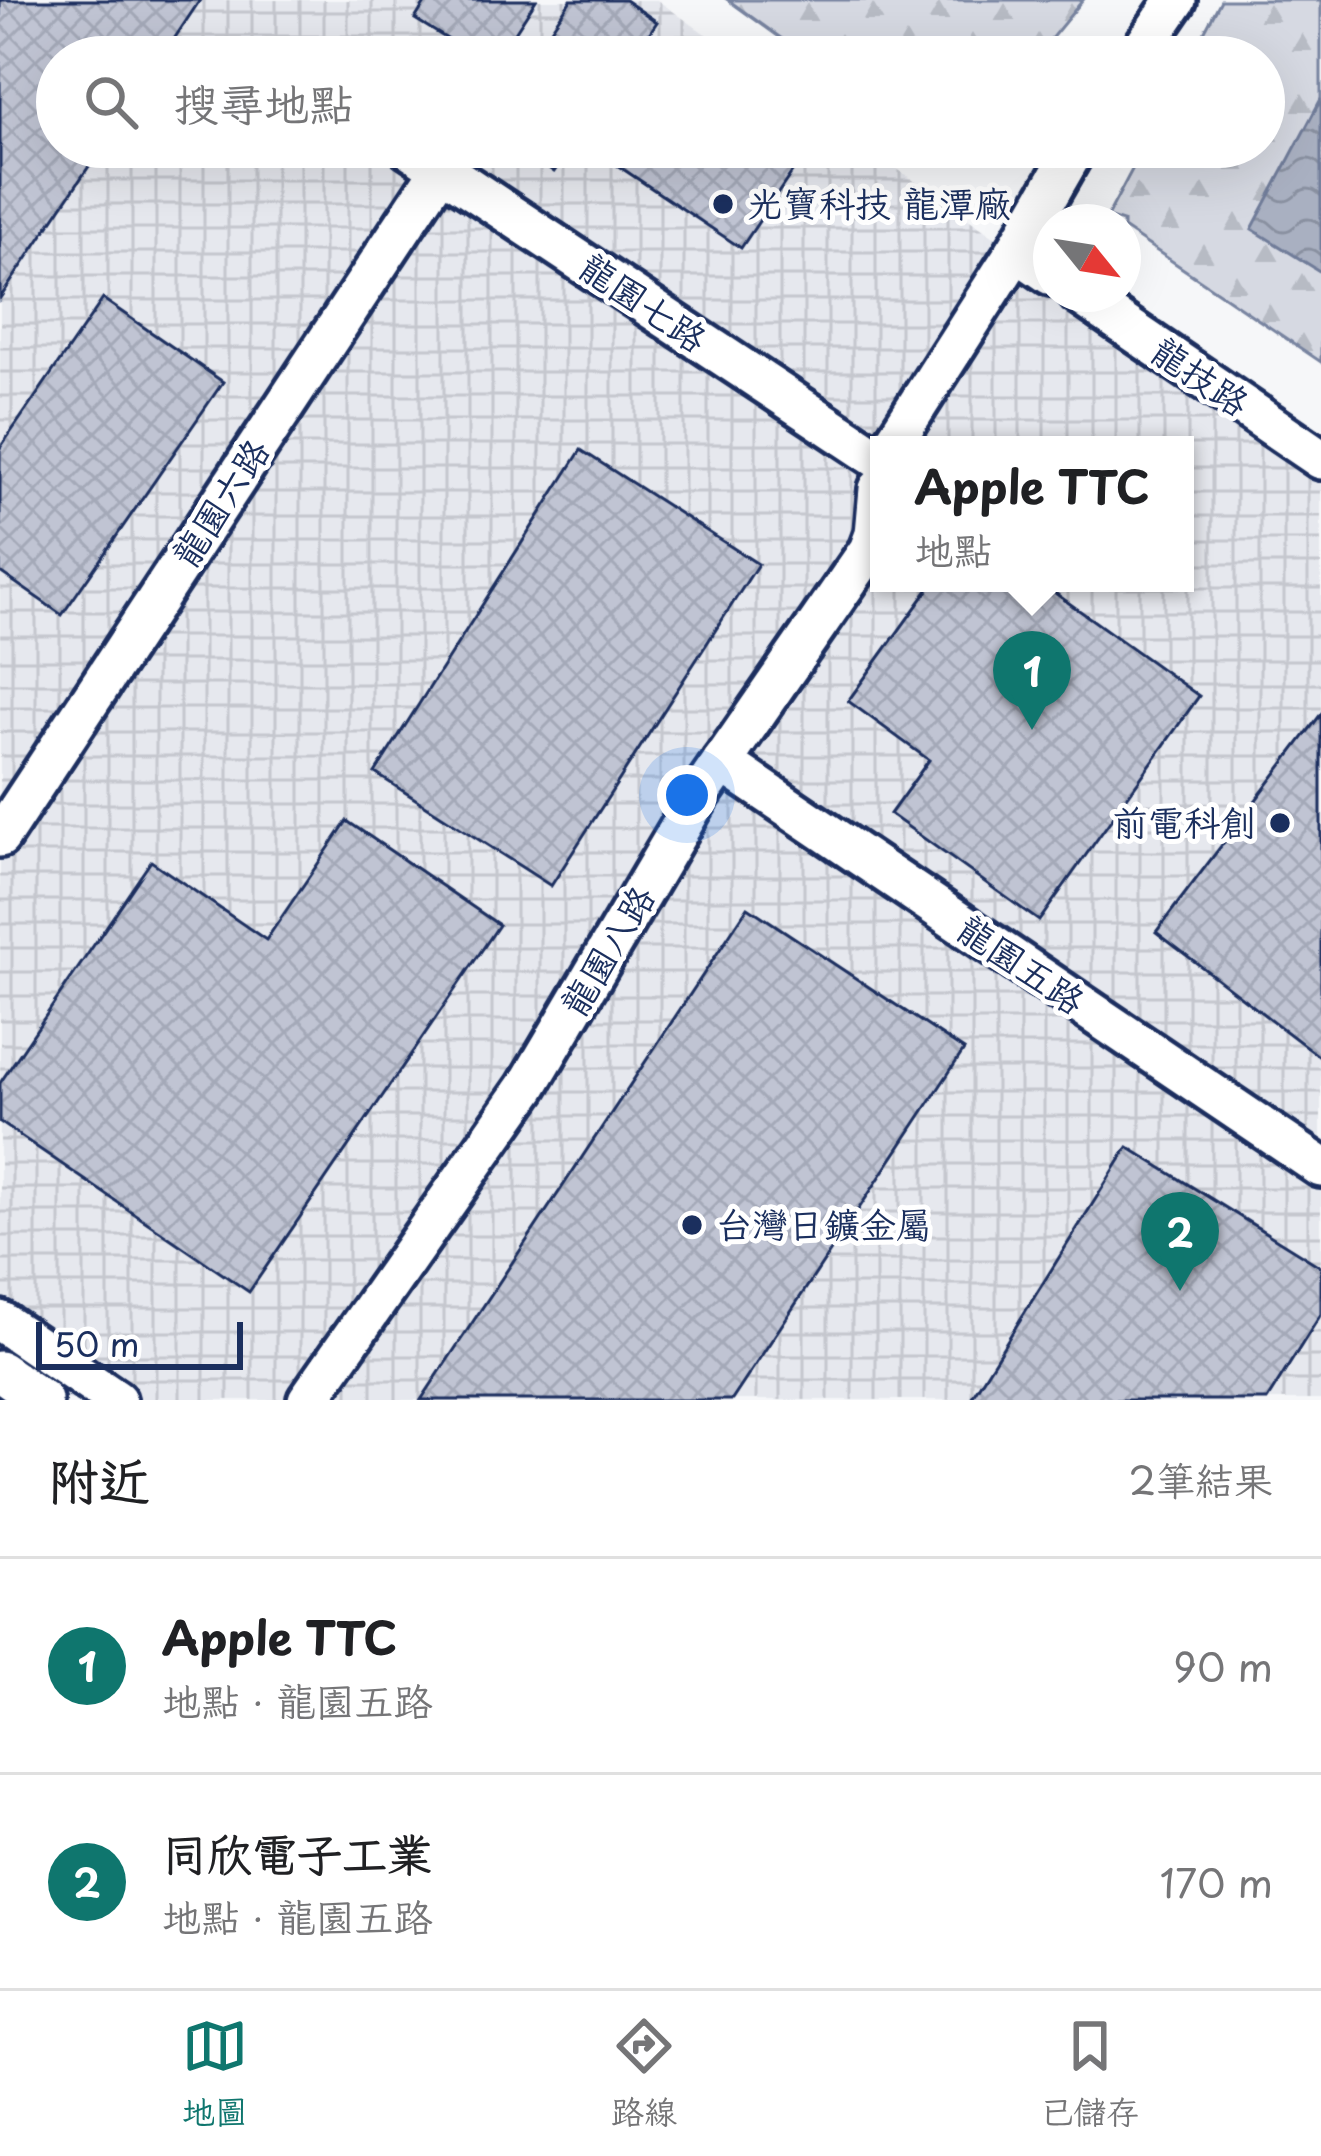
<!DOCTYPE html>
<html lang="zh-TW">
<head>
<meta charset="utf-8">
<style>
	body { margin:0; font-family:"Playpen Sans","LXGW WenKai TC",sans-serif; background:#f2f2f2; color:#202124 }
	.compass { position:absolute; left:1033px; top:204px; width:108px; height:108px; border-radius:50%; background:#fff; box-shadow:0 12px 48px #0002; rotate:120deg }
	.scale { position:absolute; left:36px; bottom:30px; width:207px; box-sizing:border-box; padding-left:12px; border:6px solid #1b2f5e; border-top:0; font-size:33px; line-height:42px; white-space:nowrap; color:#1b2f5e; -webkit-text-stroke:9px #fff; paint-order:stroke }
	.you { position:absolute; left:687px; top:795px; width:42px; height:42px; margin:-30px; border:9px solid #fff; border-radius:50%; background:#1a73e8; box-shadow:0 0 0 18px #1a73e833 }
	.badge { display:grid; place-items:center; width:78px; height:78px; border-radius:50%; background:#0f766e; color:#fff; font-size:39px; font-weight:700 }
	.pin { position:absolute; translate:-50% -99px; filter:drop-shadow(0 3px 6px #0008) }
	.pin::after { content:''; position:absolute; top:63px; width:42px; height:36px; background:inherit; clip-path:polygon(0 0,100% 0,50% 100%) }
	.popup { position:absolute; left:870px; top:436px; width:324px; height:156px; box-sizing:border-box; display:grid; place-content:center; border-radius:0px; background:#fff; filter:drop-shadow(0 3px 9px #0005); font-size:39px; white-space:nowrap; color:#757577 }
	.popup b { font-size:45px; color:#202124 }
	.popup::after { content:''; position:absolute; left:50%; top:100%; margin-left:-24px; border:24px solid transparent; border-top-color:#fff }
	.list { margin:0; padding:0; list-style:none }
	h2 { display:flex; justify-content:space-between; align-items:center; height:156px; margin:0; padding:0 48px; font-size:51px }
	h2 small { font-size:39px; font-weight:400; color:#757577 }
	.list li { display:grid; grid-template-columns:78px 1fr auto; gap:36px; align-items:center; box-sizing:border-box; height:216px; padding:0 48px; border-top:3px solid #e0e0e0 }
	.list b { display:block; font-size:45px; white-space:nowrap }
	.list p { margin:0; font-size:39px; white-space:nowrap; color:#757577 }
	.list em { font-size:39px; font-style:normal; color:#757577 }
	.icon { flex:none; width:66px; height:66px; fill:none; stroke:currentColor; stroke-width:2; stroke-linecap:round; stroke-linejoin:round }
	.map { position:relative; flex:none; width:1321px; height:1400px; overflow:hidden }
	.search { position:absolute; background:#fff; box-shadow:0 12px 48px #0002; left:36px; right:36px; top:36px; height:132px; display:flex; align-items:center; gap:30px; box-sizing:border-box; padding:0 42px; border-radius:66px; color:#757577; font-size:45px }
	.sheet { height:588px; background:#fff }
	nav { display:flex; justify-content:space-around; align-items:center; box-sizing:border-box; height:168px; border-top:3px solid #e0e0e0; background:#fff; font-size:33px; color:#757577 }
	nav a { display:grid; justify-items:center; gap:6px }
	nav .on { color:#0f766e }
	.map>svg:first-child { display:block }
	.industrial { fill:url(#industrial-grid); fill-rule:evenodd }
	.forest { fill:url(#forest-firs); stroke:#7884a0; stroke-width:3 }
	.water { fill:url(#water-waves); stroke:#707c99; stroke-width:3 }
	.building { fill:url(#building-cross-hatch); stroke:#1b2f5e; stroke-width:3 }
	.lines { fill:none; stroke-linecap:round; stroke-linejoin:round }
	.minor-casing { stroke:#1b2f5e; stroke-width:48 }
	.minor { stroke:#fff; stroke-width:39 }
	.poi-dot { fill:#1b2f5e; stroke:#fff; stroke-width:4.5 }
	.labels { text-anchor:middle; stroke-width:10; stroke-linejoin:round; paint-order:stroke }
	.poi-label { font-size:36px; fill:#1b2f5e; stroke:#fff; text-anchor:start }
	.street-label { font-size:36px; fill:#1b2f5e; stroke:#fff }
</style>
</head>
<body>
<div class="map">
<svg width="1321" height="1400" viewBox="0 0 1321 1400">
	<defs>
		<pattern id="industrial-grid" width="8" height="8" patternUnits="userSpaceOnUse" patternTransform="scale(3)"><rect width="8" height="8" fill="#e6e8ee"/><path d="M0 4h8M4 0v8" fill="none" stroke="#c5c7ce"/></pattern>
		<pattern id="forest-firs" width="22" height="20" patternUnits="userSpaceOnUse" patternTransform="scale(3)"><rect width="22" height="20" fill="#d6d9e2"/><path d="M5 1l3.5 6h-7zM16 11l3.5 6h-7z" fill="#b7bbc4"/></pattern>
		<pattern id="water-waves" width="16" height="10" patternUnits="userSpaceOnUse" patternTransform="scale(3)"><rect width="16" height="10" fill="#a9b0c1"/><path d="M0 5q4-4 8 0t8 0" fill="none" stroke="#8990a0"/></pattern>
		<pattern id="building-cross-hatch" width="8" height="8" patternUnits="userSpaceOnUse" patternTransform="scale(3)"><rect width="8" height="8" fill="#c0c4d3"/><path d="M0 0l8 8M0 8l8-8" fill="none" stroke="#a4a9b8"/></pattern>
	</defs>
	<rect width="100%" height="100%" fill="#f6f7f9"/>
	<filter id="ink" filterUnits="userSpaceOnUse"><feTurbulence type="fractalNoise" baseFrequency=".00833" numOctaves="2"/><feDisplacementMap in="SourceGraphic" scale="24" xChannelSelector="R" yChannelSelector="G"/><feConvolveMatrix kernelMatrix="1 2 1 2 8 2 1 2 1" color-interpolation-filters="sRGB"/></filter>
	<g filter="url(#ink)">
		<path class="industrial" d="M0 0H657L738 57H57V147H866L1051 277V294H1075L1321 467V1400H0ZM879 445H1185V583H879Z"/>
		<g class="forest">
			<polygon points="728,0 1083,0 1036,57 807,57"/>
			<polygon points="1221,0 1321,0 1321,362 1123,228 1123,222 1107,217 1144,147 1264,147 1264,57 1191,57"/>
		</g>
		<polygon class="water" points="1321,99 1321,272 1252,229"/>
		<g class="building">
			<polygon points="0,0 200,0 162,57 57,57 57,147 102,147 0,298"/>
			<polygon points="427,0 536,0 499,57 476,57 415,19"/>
			<polygon points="571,0 625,0 657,22 633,57 532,57"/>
			<polygon points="519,147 571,147 554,172"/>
			<polygon points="616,147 809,147 741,248 608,159"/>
			<polygon points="103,299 223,382 62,615 0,572 0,448"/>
			<polygon points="581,450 758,564 551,886 375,773"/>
			<polygon points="933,583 1041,583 1199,696 1039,921 890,814 929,760 848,701"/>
			<polygon points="1321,714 1321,1058 1156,932"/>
			<polygon points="347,821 499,925 249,1292 0,1122 0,1083 151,861 266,940"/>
			<polygon points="748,907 964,1050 732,1400 421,1400"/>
			<polygon points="1128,1147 1321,1267 1321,1314 1267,1400 970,1400"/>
		</g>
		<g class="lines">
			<defs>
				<g id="minor">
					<polyline points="1137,57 1176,0"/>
					<polyline points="408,147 879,459"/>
					<polyline points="1016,251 1051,275"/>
					<polyline points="1079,294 1321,459"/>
					<polyline points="892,445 1016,251 1076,147"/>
					<polyline points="722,762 1321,1167"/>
					<polyline points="0,837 441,169"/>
					<polyline points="0,1321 116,1400"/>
					<polyline points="0,1371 42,1400"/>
					<polyline points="308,1400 527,1087 700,794 869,550 875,534 879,489"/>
				</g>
			</defs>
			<use href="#minor" class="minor-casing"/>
			<use href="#minor" class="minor"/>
		</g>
	</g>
	<g class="poi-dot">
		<circle cx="723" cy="204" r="12"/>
		<circle cx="1280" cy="823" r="12"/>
		<circle cx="692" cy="1225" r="12"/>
	</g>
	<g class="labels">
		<g class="poi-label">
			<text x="747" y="217">光寶科技 龍潭廠</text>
			<text x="1256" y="836" text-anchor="end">前電科創</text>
			<text x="716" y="1238">台灣日鑛金屬</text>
		</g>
		<g class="street-label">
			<text transform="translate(643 303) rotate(34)" y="13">龍園七路</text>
			<text transform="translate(1200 377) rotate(34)" y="13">龍技路</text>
			<text transform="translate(221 503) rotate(-57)" y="13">龍園六路</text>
			<text transform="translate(608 951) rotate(-59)" y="13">龍園八路</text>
			<text transform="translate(1021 965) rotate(34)" y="13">龍園五路</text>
		</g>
	</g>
</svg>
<svg class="compass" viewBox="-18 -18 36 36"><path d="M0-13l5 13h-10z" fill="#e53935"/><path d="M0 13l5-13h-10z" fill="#757577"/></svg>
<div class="scale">50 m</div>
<div class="you"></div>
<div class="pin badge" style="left:1032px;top:730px">1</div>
<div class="popup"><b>Apple TTC</b>地點</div>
<div class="pin badge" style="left:1180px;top:1291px">2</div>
<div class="search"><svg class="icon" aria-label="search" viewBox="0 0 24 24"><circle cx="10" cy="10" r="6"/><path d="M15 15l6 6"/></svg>搜尋地點</div>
</div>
<section class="sheet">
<h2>附近<small>2筆結果</small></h2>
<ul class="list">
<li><span class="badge">1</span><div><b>Apple TTC</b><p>地點 · 龍園五路</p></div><em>90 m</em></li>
<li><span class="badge">2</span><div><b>同欣電子工業</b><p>地點 · 龍園五路</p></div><em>170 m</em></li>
</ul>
</section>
<nav>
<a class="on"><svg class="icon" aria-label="map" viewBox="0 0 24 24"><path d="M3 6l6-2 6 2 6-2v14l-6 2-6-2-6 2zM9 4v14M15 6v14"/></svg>地圖</a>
<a><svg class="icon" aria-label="directions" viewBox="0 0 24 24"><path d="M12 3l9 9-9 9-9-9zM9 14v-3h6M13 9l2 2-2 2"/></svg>路線</a>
<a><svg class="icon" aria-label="saved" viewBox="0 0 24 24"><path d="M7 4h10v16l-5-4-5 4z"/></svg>已儲存</a>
</nav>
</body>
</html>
